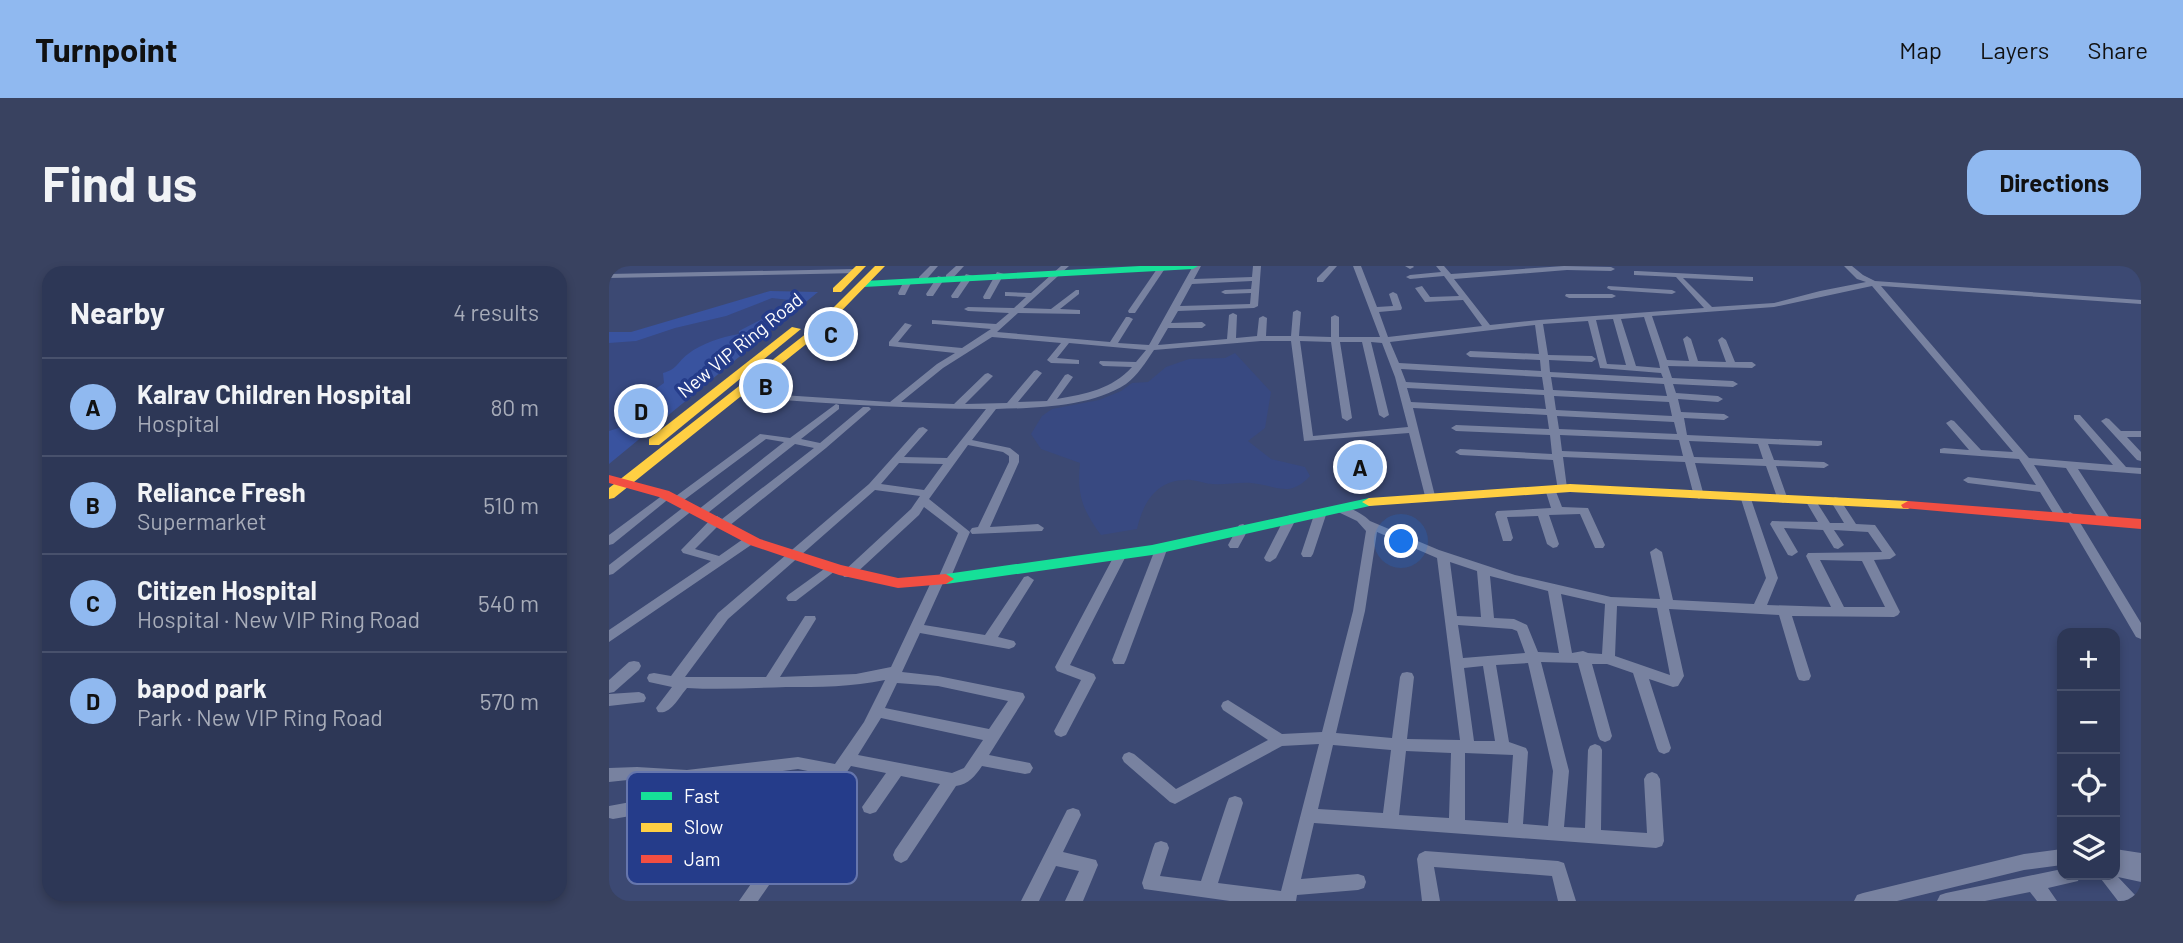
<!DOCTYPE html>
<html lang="en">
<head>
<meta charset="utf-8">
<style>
	body { margin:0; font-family:Barlow,sans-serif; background:#394260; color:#f1f3f6 }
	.controls { position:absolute; right:21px; bottom:21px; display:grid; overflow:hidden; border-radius:14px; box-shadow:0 4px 10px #0003 }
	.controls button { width:63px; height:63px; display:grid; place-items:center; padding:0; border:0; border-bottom:2px solid #48516c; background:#2d3756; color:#f1f3f6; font:35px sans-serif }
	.you { position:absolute; left:793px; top:276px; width:24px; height:24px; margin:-18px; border:5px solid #fff; border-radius:50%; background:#1a73e8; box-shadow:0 0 0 10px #1a73e833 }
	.badge { display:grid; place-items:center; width:46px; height:46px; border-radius:50%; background:#90b9f0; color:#111; font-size:23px; font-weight:700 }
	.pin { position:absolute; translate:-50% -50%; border:4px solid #fff; box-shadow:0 2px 7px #0006 }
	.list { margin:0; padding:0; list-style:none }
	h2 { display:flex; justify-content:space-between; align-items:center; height:91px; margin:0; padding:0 28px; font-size:30px }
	h2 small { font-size:23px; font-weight:400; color:#a7acb9 }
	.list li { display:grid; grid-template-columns:46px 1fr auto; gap:21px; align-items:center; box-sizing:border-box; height:98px; padding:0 28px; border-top:2px solid #48516c }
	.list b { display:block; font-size:26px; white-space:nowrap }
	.list p { margin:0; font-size:23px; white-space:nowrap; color:#a7acb9 }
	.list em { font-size:23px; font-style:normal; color:#a7acb9 }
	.icon { flex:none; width:38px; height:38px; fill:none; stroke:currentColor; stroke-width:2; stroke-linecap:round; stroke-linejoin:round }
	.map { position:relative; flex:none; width:1532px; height:635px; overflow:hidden; border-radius:21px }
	header { display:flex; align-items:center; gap:42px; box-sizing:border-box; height:98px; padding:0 35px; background:#90b9f0; color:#111 }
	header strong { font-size:33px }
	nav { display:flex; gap:38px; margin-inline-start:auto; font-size:24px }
	.intro { display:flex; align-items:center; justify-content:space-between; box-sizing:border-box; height:168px; padding:0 42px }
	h1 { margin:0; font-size:49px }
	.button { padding:18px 32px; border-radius:21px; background:#90b9f0; color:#111; font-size:24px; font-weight:700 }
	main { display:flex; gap:42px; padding:0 42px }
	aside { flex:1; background:#2d3756; border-radius:21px; box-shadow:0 4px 10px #0003 }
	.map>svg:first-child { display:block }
	.green { fill:#39539f }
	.water { fill:#384981 }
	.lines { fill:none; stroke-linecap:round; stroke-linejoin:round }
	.street { fill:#7882a0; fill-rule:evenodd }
	.fast { fill:#16e098; fill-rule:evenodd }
	.slow { fill:#ffcf43; fill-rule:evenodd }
	.jam { fill:#f24e42; fill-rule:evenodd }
	.labels { text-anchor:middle; stroke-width:7; stroke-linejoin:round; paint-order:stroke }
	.far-street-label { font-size:19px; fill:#fff; stroke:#253c8a }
	.key { fill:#253c8a; stroke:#6676ad; stroke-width:2 }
	.key-label { font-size:19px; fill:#fff }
</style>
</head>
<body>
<header>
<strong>Turnpoint</strong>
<nav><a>Map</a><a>Layers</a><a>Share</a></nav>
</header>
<div class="intro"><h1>Find us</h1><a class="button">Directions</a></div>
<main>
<aside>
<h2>Nearby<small>4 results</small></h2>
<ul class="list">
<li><span class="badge">A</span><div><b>Kalrav Children Hospital</b><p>Hospital</p></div><em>80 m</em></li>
<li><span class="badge">B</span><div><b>Reliance Fresh</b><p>Supermarket</p></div><em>510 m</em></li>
<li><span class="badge">C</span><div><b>Citizen Hospital</b><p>Hospital · New VIP Ring Road</p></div><em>540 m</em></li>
<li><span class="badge">D</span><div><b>bapod park</b><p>Park · New VIP Ring Road</p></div><em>570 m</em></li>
</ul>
</aside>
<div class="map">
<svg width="1532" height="635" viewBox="0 0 1532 635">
	<rect width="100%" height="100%" fill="#3c4973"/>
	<polygon class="green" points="161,25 209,26 0,198 0,66 22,66"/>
	<g class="water">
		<path d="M163 32 180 34 182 38 130 65V68C113 71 93 77 79 88 68 96 69 103 54 107L55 117 42 126 38 140 24 150 22 158 0 165V77L27 75 66 62 117 50Z"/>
		<path d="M626 87 662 126 656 162 639 175 662 193 696 201 701 210C680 233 667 219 642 217 629 216 616 219 603 218 595 218 585 213 577 214 547 214 534 237 528 263L492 269C473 243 468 229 471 197L432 183 422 168 433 150 443 143 490 134 512 125 523 117 539 116 557 101 580 93 616 92Z"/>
	</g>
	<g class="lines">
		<g class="street">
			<polygon points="321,0 329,0 316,15 310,15 310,11"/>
			<polygon points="347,0 355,0 343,13 337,13 337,9"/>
			<path d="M452 0H460L414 42 442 43 467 24H470V28L451 43 471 44V48L409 47 388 66 501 76 517 51H520L524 53 509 77 540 79 584 0H592L585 13 643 11 644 0H652L649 40 645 42 569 45 562 57 593 56 597 59 593 62H559L549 79 618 73 620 49 624 47 628 49 627 72 648 70 650 52 654 50 658 52 657 70H682L684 46 688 44 692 46 690 70 722 71V51L726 49 730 51V71H771L744 0H752L768 41 784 40 780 28 784 26 788 28 793 42 792 44 770 46 779 71 873 60 854 34 816 36 806 22 813 20 821 31 850 30 835 10 801 13 797 11 801 9 832 6 827 0H835L842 8 955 0 1002 1 1006 3 1002 5 958 4 845 13 881 59 930 54 1095 42 1067 11 1025 9V5H1028L1144 11V15H1141L1074 12 1103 41 1165 37 1211 25 1257 16 1248 13 1235 0H1243L1254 9 1266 15 1532 34V38L1272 20 1420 192 1504 199 1465 153V149H1471L1517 201 1532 202V208L1469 203 1502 254 1496 258 1492 257 1457 202 1425 199 1456 249 1461 246 1467 250 1532 357V373L1527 371 1456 250 1447 252 1431 226 1359 217 1354 214 1359 211 1427 219 1410 193 1331 187V183L1335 182 1360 184 1337 157 1342 154 1345 155 1372 184 1404 186 1263 20 1165 41 1043 50 1058 94 1080 95 1074 73 1078 70 1082 73 1089 95 1117 96 1109 74 1113 71 1117 74 1126 96H1143L1147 99 1143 102 1059 100 1063 112 1124 115 1129 118 1124 121 1064 118 1067 127 1109 130 1114 133 1109 136 1069 133 1072 146 1115 148 1120 151 1115 154 1075 152 1078 169 1213 175V179L1209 180 1159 178 1165 194 1215 196 1220 199 1215 202 1167 200 1179 234 1174 237 1169 234 1157 200 1086 197 1095 230 1090 233 1085 230 1076 196 954 191 958 222 957 224H949L944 194 851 189 846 186 851 183 943 188 941 169 847 165 842 162 847 159 940 163 938 149 804 142 826 230 821 233 816 230 800 167 695 175 682 75H652L545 84C537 96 528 110 517 118 482 141 427 142 387 143L363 174 401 182 410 189V196L381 261 429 258 435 262 433 265 363 268 361 265 363 262 369 261 400 196V190L394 186 359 179 320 233 361 266 341 313 339 316 334 317 315 359 376 369 415 311 419 310 425 314 389 371 405 375 407 378 405 381 400 383 311 367 293 406 329 410 414 427 416 431 414 435 380 489 421 497 424 502 421 507 416 508 373 500C366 510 360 518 347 520L298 594 292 597 286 594 284 589 286 584 331 518 292 510 267 546 261 548 255 546 253 541 277 507 242 500 149 635H130L193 545 27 549 4 553 0 552V540L27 535 202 531 218 509 189 503 78 518 28 513 0 516V502L28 501 78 504 189 491 226 498 255 456 276 414C243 421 210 421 177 421 144 422 111 424 78 422 70 431 62 449 49 446L47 442 63 421 40 416 38 412 40 408 45 407 62 410 109 347 260 218 310 162 314 161 319 164 295 191 338 192 377 143C295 143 213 137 131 131L128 130V126L281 136 328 98 346 87 280 80V76L296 57 303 59 289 76 353 82 382 63 326 58H323V54L387 58 400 47 359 45 355 43 359 41 405 42 417 31 399 30H396V26L422 27ZM643 15 642 23 616 24 612 26 616 28 642 27 641 38 571 40 583 18ZM1035 51 1050 97 1051 102 1027 100 1012 53ZM1004 53 1017 99 998 98 987 54ZM979 55 991 102 1052 107 1054 112 941 106 940 94 983 96 987 93 983 90 939 89 934 58ZM926 59 930 88 861 85 857 88 861 91 931 94 932 105 790 97 781 76ZM383 71 452 77 438 94 442 97 470 98V94L448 92 460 77 537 84 527 96 491 95 490 97 494 100 523 101C503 123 477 128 448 133L464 111 459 108 456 109 438 135 409 136 433 107 428 104 425 105 398 137 356 138 384 110 379 107 376 108 345 138 292 136 334 102ZM691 75 722 76 733 152 738 155 743 152 731 76H753L770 149 775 152 780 149 762 76 773 77 786 111 799 161 704 170ZM792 103 933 111 935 124 797 116ZM942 111 1055 118 1058 130 944 124ZM798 122 935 129 937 143 802 136ZM945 130 1060 136 1063 150 947 144ZM948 150 1065 156 1068 168 950 163ZM951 169 1070 174 1074 190 953 185ZM1080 175 1149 178 1154 193 1085 191ZM290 197 334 198 315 224 272 218ZM266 224 311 230 302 243 235 305 233 308 235 311H243L310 249 315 241 349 267 330 310 325 311 323 314 282 401 247 408 171 411 207 353 206 350H196L157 411H76L119 353ZM288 417 329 420 399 435 380 463 276 442ZM272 452 374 474 355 502 343 507 249 489Z"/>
			<polygon points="550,0 557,1 526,47 520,47 519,45"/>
			<polygon points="720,0 728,0 714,16 708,16 708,12"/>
			<polygon points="796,0 804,0 805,1 801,3"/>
			<polygon points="247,3 251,5 250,7 0,12 0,8"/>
			<polygon points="388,6 395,8 381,33 375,33 374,31"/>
			<polygon points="357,8 364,10 349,32 343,32 342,30"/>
			<polygon points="329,10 336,12 324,30 318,30 317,28"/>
			<polygon points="296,13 303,15 296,29 290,29 289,27"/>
			<polygon points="999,20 1063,24 1067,26 1063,28 1002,24 998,22"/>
			<polygon points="957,28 1003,28 1007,30 1003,32 960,32 956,30"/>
			<polygon points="227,138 230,139 230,143 192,173 211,177 254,141 260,141 262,143 217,182 120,260 116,261 111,258 86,283 110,290 137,271 145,271 147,274 145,277 0,376 0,364 102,295 74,287 72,284 104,251 108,250 113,253 205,182 186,178 95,250 91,251 85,247 175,176 157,173 71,237 63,237 61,235 63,233 151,168 181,172"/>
			<polygon points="1497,152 1500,153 1512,165 1532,165 1532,171 1518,171 1532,186 1532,195 1528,194 1494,157 1492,155"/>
			<polygon points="941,220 946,223 953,241 979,242 996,279 994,282 986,282 971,248 940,249 950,278 948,281 944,282 938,278 929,250 898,251 904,272 902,275 894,275 886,248 888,245 942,242 936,223"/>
			<polygon points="58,226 62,227 63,229 62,231 4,278 0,279 0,269"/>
			<path d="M1137 230 1142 233 1169 312 1158 339 1222 341 1197 290 1199 287 1273 286 1259 266 1225 264 1235 279 1229 283 1225 282 1214 264 1175 262 1189 286 1183 290 1179 289 1161 258 1163 255 1209 256 1196 234 1201 231 1205 232 1221 257H1235L1221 234 1226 231 1230 232 1247 258 1266 259 1287 289 1281 293 1265 294 1291 346 1289 349 1285 351 1183 350 1202 410 1200 414 1195 415 1190 414 1188 410 1170 349 1060 343 1075 410 1069 420 1064 421 1040 413 1062 482 1060 486 1055 488 1050 486 1048 482 1024 407 998 398H983L1003 470 1001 474 996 476 991 474 989 470 969 397 932 396 960 505 955 561 976 562 979 484 981 480 986 478 991 480 993 484 992 564 1038 567 1035 513 1038 508 1043 506 1048 508 1051 513 1055 575 1053 580 1047 582 705 557 692 613 749 608 755 610 757 616 755 622 749 624 688 629 687 635H621L535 623 533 617 544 582 546 577 552 575 558 577 560 582 551 610 592 615 618 537 620 532 626 530 632 532 634 537 609 617 672 625 710 478 673 480 566 538 561 536 515 496 513 492 515 488 520 486 525 488 567 523 659 474 614 444 612 440 614 436 619 434 673 468 713 466 744 345 757 265 748 255 727 245 725 243 727 241C738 239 753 247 761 255L830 284 906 309 1002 331 1051 333 1041 286 1047 282 1053 286 1064 334 1145 338 1157 312 1132 233ZM768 266 828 292 851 474 798 473 805 411 803 407 798 406 793 407 791 411 783 472 727 467 756 345ZM1211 294 1253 295 1276 341H1235ZM841 296 868 305 872 351 848 350ZM881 310 939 325 950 387 929 386 918 359 905 353 885 352ZM952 328 996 338 993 388 979 387 974 385 963 387ZM1008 340 1048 342 1061 409 1006 390ZM849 359 903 363 908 365 916 387 854 392ZM919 397 944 505 939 560 914 558 919 486 917 482 900 476 887 399ZM874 400 886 475H865L855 402ZM724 479 782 484 774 547 709 543ZM797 485 842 487 840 552 790 549ZM856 487 904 489 899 557 856 554Z"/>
			<polygon points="80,239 86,242 84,244 4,308 0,309 0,299 76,240"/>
			<polygon points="711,245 717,249 704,288 702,291 694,291 692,288 705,249"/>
			<polygon points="681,249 687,253 667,292 661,296 657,295 655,292 675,253"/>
			<polygon points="634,258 640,262 629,282 621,282 619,279 630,259"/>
			<polygon points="553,277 559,281 517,394 515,398 505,398 503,394 547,281"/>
			<polygon points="512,284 518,288 461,399 485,408 487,412 457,469 452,471 447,469 445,465 472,414 448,405 446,401 506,288"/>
			<polygon points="222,298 226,299 228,302 226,305 187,335 179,335 177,332 179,329"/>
			<polygon points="25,395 30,396 32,400 30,404 5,426 0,427 0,414 20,396"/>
			<polygon points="30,426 35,428 37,432 35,436 0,440 0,428"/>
			<polygon points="464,542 470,544 472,549 454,586 487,594 489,599 474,635 456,635 470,605 447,600 430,635 412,635 458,544"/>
			<polygon points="1453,583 1453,599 1415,604 1288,635 1245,635 1248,629 1254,627 1415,588"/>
			<polygon points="1506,583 1532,587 1532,616 1509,611 1526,629 1529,635 1509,635 1489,609 1506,609"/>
			<polygon points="816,585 949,595 955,597 967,635 949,635 943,610 825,601 831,635 813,635 808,593 810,588"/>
			<polygon points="1453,603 1453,609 1471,609 1469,615 1439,622 1448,635 1428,635 1421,626 1376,635 1328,635 1331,629 1337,627"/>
		</g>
		<g class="fast">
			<polygon points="531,0 589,0 584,3 255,21 250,18 255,15"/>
			<polygon points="760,232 767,236 765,239 543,289 337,318 329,313 337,308 543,279"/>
		</g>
		<g class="slow">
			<polygon points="247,0 257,0 232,26 224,26 224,22"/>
			<polygon points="266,0 276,0 211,67 5,232 0,233 0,222 203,63"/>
			<polygon points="183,61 192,63 50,179 40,179 40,173"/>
			<polygon points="961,218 1299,235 1306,239 1299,243 961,226 760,240 753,236 760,232"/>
		</g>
		<g class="jam">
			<polygon points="0,209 60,225 151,273 232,299 289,312 337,308 345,313 337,318 289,322 230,309 141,279 50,231 0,217"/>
			<polygon points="1299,235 1532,253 1532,263 1294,242 1292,239"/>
		</g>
	</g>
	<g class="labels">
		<g class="far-street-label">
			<text transform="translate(131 79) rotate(-39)" y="7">New VIP Ring Road</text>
		</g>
	</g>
	<rect x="18" y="506" width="230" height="112" rx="10" class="key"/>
	<rect x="32" y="526" width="31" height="8" fill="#16e098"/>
	<rect x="32" y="557" width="31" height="9" fill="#ffcf43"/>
	<rect x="32" y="589" width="31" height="8" fill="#f24e42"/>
	<g class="key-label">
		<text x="75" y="537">Fast</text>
		<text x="75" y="568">Slow</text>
		<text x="75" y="600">Jam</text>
	</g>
</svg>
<div class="controls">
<button>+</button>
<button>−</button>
<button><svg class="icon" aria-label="locate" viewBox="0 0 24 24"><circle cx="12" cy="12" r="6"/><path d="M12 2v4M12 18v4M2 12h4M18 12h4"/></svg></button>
<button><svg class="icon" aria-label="layers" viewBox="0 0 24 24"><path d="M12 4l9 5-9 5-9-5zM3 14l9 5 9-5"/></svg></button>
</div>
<div class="you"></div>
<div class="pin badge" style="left:751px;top:201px">A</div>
<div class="pin badge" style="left:157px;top:120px">B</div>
<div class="pin badge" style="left:222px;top:68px">C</div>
<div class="pin badge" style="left:32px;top:145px">D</div>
</div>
</main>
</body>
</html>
